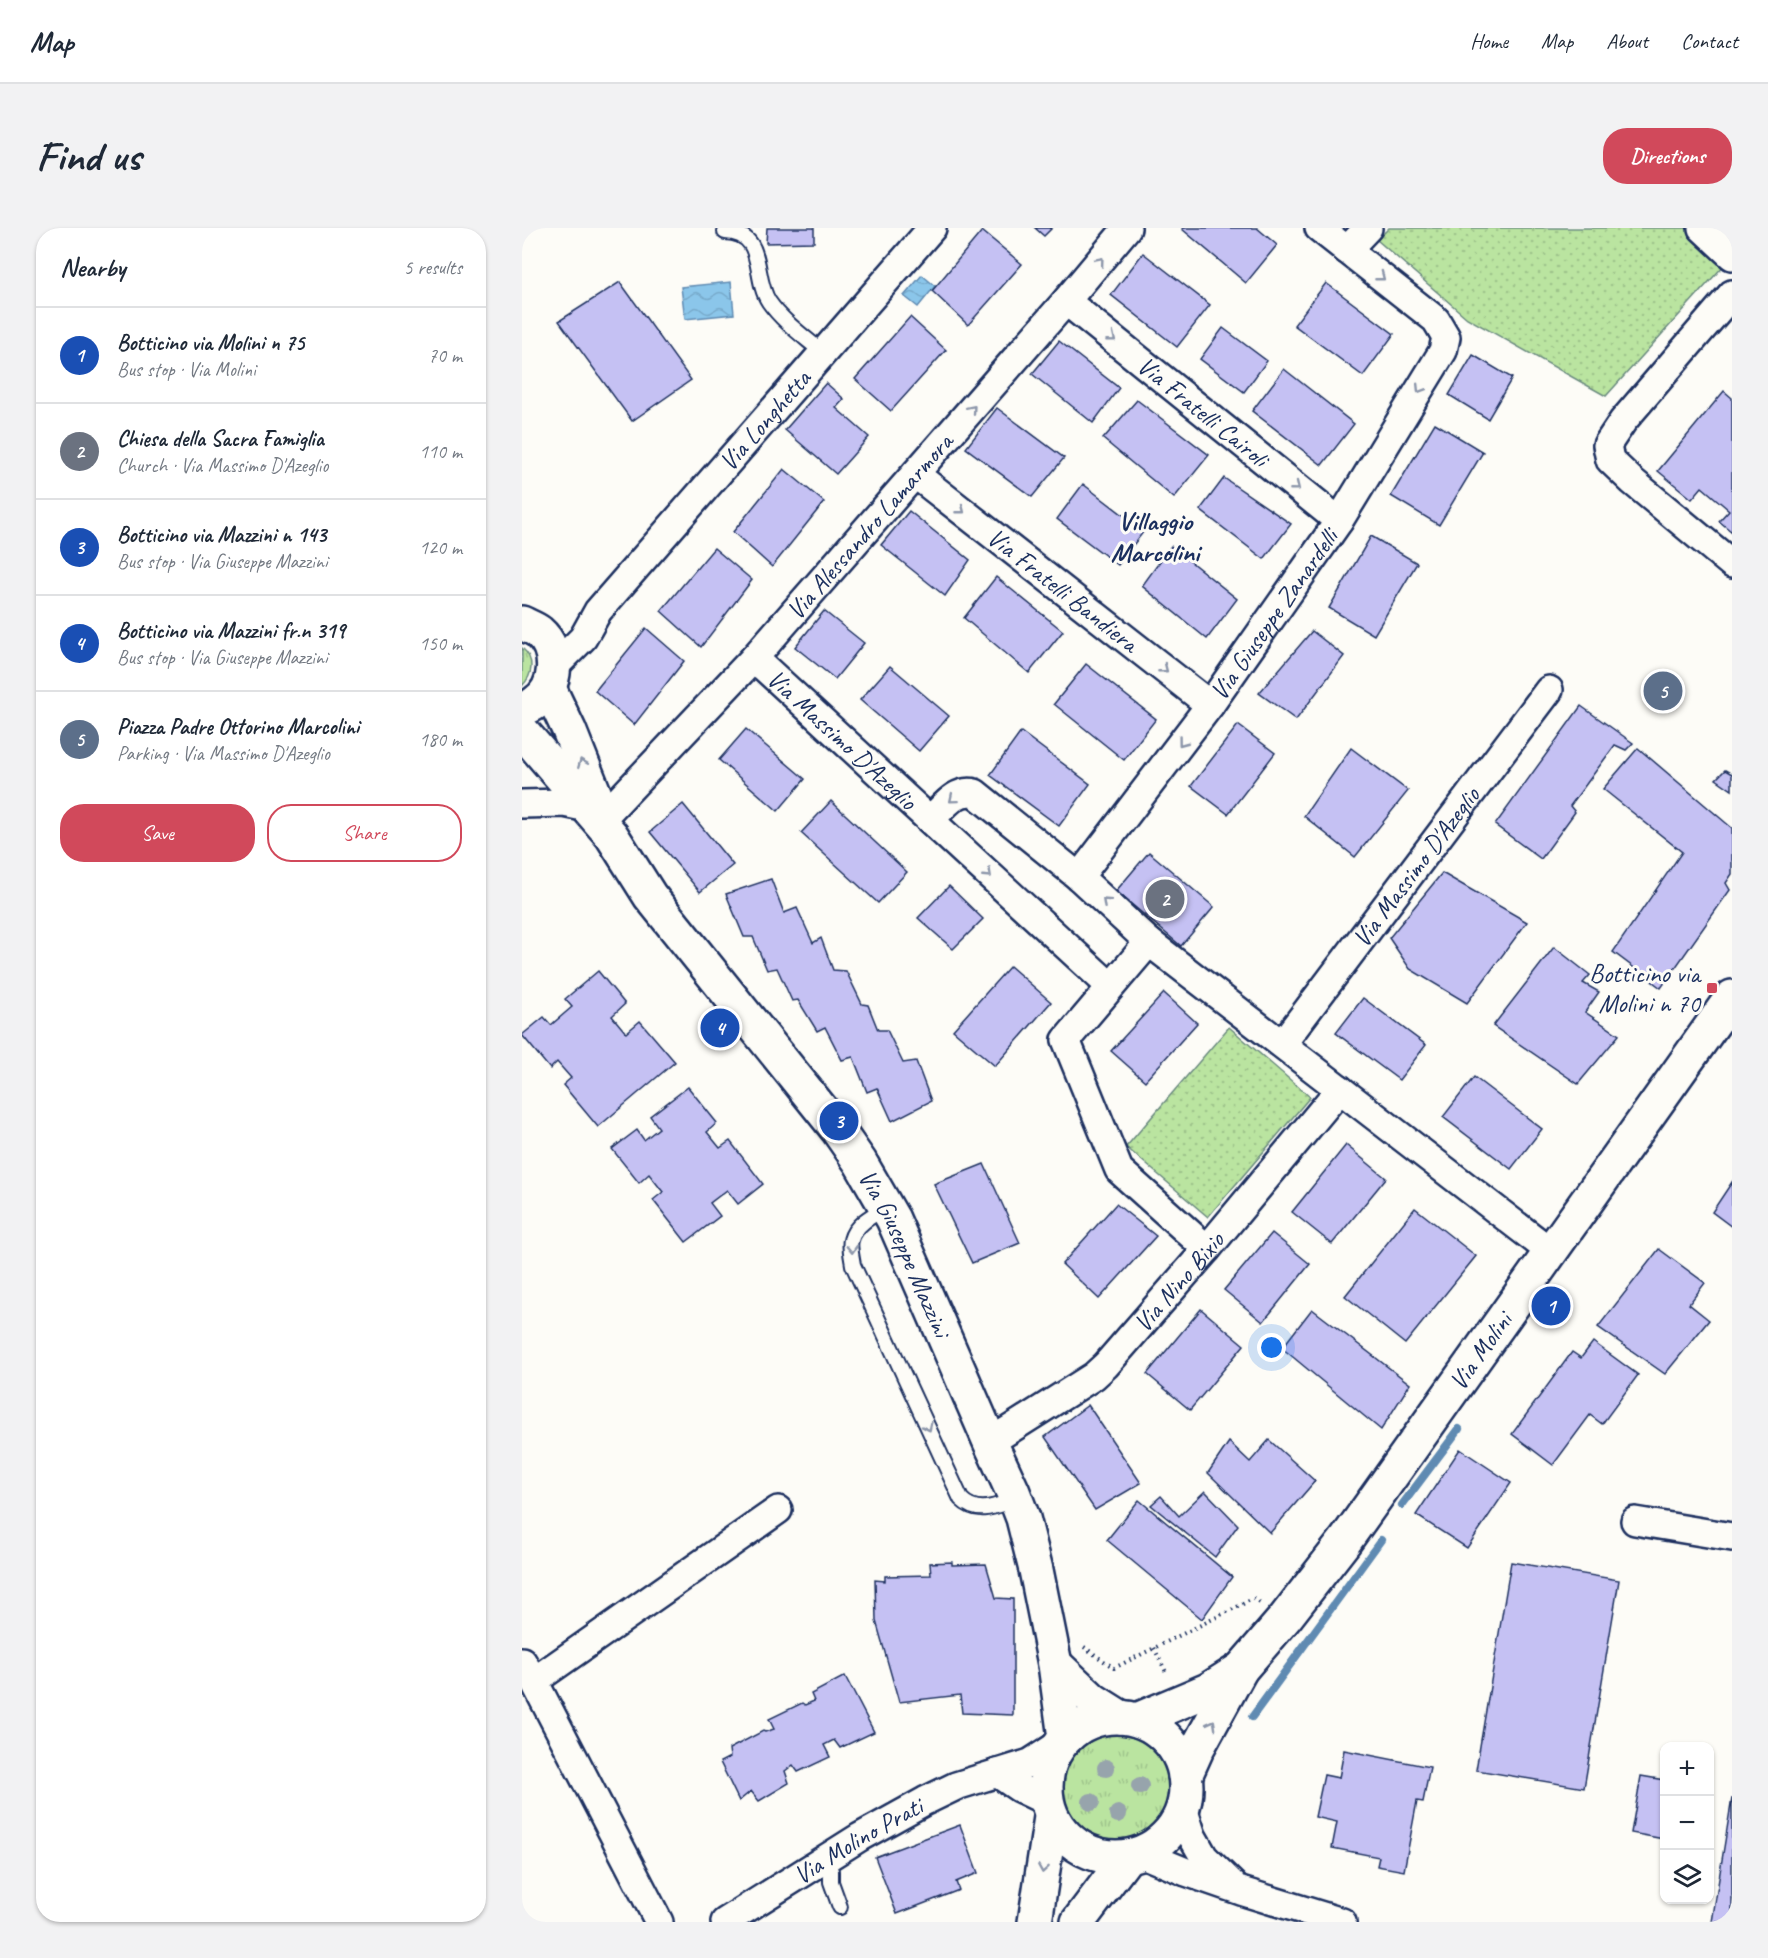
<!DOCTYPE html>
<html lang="en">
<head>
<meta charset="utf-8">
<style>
	body { margin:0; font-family:Caveat,sans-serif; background:#f2f2f3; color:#1f2937 }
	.controls { position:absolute; right:18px; bottom:18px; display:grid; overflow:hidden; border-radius:12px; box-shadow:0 2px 4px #0004 }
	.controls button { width:54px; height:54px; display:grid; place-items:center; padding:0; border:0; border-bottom:2px solid #e0e1e3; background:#fff; color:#1f2937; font:30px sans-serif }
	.you { position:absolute; left:750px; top:1120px; width:21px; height:21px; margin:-15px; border:4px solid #fff; border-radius:50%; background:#1a73e8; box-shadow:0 0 0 9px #1a73e833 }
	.badge { display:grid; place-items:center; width:39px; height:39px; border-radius:50%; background:#d1495b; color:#fff; font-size:20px; font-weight:700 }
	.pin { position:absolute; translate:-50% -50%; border:3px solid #fff; box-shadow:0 2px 6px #0006 }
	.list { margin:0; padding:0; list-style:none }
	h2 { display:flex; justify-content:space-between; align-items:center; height:78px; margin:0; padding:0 24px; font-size:26px }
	h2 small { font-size:20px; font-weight:400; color:#747a83 }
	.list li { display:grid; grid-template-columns:39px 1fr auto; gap:18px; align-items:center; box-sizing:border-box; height:96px; padding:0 24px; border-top:2px solid #e0e1e3 }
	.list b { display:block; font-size:22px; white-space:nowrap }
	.list p { margin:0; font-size:20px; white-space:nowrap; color:#747a83 }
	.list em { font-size:20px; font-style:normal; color:#747a83 }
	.actions { display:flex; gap:12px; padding:18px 24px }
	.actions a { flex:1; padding:14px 0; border:2px solid #d1495b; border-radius:24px; text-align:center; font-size:21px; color:#d1495b }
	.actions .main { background:#d1495b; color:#fff }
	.icon { flex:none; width:33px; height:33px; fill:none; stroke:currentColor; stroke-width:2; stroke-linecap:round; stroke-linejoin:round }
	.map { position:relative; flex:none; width:1210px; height:1694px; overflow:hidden; border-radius:24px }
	header { display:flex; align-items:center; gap:36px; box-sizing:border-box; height:84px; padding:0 30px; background:#fff; border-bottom:2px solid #e0e1e3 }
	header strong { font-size:28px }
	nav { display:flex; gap:33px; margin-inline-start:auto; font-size:21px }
	.intro { display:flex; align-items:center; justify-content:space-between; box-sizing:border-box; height:144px; padding:0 36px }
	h1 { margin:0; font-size:42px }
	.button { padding:15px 27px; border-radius:24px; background:#d1495b; color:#fff; font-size:21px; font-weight:700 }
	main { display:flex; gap:36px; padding:0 36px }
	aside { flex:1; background:#fff; border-radius:24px; box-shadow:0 2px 4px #0004 }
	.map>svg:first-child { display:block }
	.grass { fill:url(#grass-tufts); stroke:#6a8a7f; stroke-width:1.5 }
	.park { fill:url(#park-dots); stroke:#6a8a7f; stroke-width:1.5 }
	.water { fill:url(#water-waves); stroke:#5e8ab2; stroke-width:1.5 }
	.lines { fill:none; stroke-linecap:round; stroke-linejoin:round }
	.stream { stroke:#5e8ab2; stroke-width:8 }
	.building { fill:#c5c1f3; stroke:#1b2f5e; stroke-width:1.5 }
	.lane-casing { stroke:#1b2f5e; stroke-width:18 }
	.street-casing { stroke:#1b2f5e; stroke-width:32 }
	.secondary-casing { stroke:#1b2f5e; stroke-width:38 }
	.path { stroke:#1b2f5e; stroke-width:4; stroke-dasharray:1.5 4.5; stroke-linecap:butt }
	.lane { stroke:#fdfcf7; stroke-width:14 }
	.street { stroke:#fdfcf7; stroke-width:27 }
	.secondary { stroke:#fdfcf7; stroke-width:33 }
	.tree { fill:#97a4ac }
	.oneway { stroke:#8c96aa }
	.poi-dot { fill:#d1495b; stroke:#fdfcf7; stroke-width:2 }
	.labels { text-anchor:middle; stroke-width:6; stroke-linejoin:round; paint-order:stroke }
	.street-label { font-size:26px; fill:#1b2f5e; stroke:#fdfcf7 }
	.poi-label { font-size:26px; fill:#1b2f5e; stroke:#fdfcf7; text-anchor:end }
	.neighbourhood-label { font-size:27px; font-weight:bold; fill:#1b2f5e; stroke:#fdfcf7 }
</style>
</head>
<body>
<header>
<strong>Map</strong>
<nav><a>Home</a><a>Map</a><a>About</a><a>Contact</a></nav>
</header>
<div class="intro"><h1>Find us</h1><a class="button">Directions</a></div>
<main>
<aside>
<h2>Nearby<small>5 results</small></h2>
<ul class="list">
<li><span class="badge" style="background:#1a4fb4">1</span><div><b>Botticino via Molini n 75</b><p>Bus stop · Via Molini</p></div><em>70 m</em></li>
<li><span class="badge" style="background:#6b7280">2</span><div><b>Chiesa della Sacra Famiglia</b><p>Church · Via Massimo D'Azeglio</p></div><em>110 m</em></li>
<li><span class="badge" style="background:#1a4fb4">3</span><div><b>Botticino via Mazzini n 143</b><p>Bus stop · Via Giuseppe Mazzini</p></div><em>120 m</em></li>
<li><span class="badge" style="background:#1a4fb4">4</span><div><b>Botticino via Mazzini fr.n 319</b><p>Bus stop · Via Giuseppe Mazzini</p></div><em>150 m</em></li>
<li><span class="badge" style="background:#5c6f8a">5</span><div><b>Piazza Padre Ottorino Marcolini</b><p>Parking · Via Massimo D'Azeglio</p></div><em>180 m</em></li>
</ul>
<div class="actions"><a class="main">Save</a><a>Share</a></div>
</aside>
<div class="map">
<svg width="1210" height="1694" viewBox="0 0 1210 1694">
	<defs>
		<pattern id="grass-tufts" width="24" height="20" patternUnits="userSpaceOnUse" patternTransform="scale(1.5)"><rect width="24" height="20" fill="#bae4a0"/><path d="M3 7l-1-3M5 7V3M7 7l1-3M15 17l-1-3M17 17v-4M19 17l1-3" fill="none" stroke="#9fc48c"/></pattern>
		<pattern id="park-dots" width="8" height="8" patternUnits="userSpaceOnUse" patternTransform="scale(1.5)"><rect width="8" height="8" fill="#bae4a0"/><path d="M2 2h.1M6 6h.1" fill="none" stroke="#9fc48c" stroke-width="1.8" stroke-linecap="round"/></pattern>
		<pattern id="water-waves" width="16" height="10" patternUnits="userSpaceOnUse" patternTransform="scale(1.5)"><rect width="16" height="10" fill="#8bc6ea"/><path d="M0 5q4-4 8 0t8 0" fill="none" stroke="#77aacb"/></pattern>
	</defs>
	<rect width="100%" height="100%" fill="#fdfcf7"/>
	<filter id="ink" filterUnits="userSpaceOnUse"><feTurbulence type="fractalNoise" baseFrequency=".0167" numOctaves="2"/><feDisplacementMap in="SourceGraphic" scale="12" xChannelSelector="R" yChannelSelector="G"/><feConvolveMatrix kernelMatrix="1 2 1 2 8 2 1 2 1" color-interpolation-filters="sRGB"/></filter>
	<g filter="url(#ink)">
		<g class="grass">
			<path d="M0 420C13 431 11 447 0 458Z"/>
			<circle cx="596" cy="1560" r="55"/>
		</g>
		<g class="park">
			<polygon points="867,0 1166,0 1204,35 1084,168 945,90 855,12"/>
			<polygon points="707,799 788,869 686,989 604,919"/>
		</g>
		<g class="water">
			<polygon points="400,47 413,58 396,79 382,68"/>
			<polygon points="209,54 212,86 163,91 159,59"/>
		</g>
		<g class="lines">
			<g class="stream">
				<polyline points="880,1277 937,1201"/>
				<polyline points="730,1489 859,1312"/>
			</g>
		</g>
		<g class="building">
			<polygon points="245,0 292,0 292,14 244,15"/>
			<polygon points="513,0 530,0 522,8"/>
			<polygon points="661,0 735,0 755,17 724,55 660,1"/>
			<polygon points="460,3 500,36 446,97 410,63"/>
			<polygon points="621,25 688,77 655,119 589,67"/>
			<polygon points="98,54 169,152 110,193 37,93"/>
			<polygon points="804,55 872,106 841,148 772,97"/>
			<polygon points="388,89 424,122 369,183 333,151"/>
			<polygon points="701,100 745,133 722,164 678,131"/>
			<polygon points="537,113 597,160 571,195 510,146"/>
			<polygon points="951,127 990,150 966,191 927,167"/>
			<polygon points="762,141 832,196 800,237 730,183"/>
			<polygon points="304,155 322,171 314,180 347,209 314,246 263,202"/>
			<polygon points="1202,163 1210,170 1210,304 1197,293 1207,282 1180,259 1170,271 1136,243"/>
			<polygon points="615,172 687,227 652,270 581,211"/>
			<polygon points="475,180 542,230 510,269 444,220"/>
			<polygon points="913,195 961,224 917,297 869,268"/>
			<polygon points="262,241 302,274 250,339 211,304"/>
			<polygon points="702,250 769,296 742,331 678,282"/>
			<polygon points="561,256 622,303 596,337 535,291"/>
			<polygon points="387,283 448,332 423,368 359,317"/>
			<polygon points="849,308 895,335 852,407 807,380"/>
			<polygon points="649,318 715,371 685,411 620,358"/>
			<polygon points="192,320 230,352 179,419 139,383"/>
			<polygon points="474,349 541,403 507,445 442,390"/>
			<polygon points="302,383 342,415 313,451 273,419"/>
			<polygon points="124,400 162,433 112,497 73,463"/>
			<polygon points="790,403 822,428 774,492 737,465"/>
			<polygon points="564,436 634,491 602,532 532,476"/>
			<polygon points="368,438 427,488 397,523 338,472"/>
			<polygon points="1059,478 1111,515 1104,522 1093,517 1048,578 1053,584 1019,631 973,597"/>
			<polygon points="716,497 753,525 706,586 669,558"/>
			<polygon points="224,501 283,551 256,583 197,532"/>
			<polygon points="499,504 568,556 537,598 468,547"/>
			<polygon points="829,520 886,563 833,629 782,588"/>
			<polygon points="1116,520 1210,600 1210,646 1204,655 1208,662 1139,760 1091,724 1160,624 1081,561"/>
			<polygon points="1203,542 1210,546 1210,562 1194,551"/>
			<polygon points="309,573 385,644 356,675 279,605"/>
			<polygon points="161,576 211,637 178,664 128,604"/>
			<polygon points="627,624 692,679 659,718 594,663"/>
			<polygon points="920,645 1005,694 945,775 888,741 867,710"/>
			<polygon points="249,651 262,685 275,680 291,715 299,710 311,742 324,743 340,776 346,777 356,802 365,802 381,835 394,833 409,873 370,893 355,860 345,864 331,829 320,832 303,799 295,803 276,772 270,773 255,740 245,742 231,709 222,709 204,666"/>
			<polygon points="427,658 461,691 431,721 396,690"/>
			<polygon points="1032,719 1068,747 1061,755 1077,764 1063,784 1097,807 1056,856 971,798"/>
			<polygon points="488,738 529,774 473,838 431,802"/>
			<polygon points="76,743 103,776 90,788 104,805 118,793 153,834 76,899 41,857 49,850 35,834 28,841 0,807 22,789 29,797 50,779 43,771"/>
			<polygon points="642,765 675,795 623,853 589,823"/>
			<polygon points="841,770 904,817 877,852 814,805"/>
			<polygon points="952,849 1020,901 989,941 921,889"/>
			<polygon points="166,859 195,895 185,904 198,920 208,913 241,956 216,976 205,962 188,975 198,988 164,1014 131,972 141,964 127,946 117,955 90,921 115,902 122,912 137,900 128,888"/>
			<polygon points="824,917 864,950 810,1016 770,984"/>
			<polygon points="462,936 498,1015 450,1035 412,956"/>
			<polygon points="1210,954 1210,999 1190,984"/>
			<polygon points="594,976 634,1008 577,1071 540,1036"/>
			<polygon points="893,980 954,1028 883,1116 823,1068"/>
			<polygon points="750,1005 788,1036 741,1094 702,1062"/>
			<polygon points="1137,1021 1183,1055 1167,1076 1187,1092 1143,1146 1076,1099"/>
			<polygon points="679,1081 722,1117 668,1182 625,1146"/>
			<polygon points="790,1081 888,1156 859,1202 760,1120"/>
			<polygon points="1071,1114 1116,1147 1080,1196 1068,1187 1031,1237 990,1206 1050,1124 1059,1130"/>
			<polygon points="566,1177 619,1255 573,1282 523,1209"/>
			<polygon points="747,1212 793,1253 748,1305 686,1245 707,1214 728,1234"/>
			<polygon points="938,1221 989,1255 945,1320 894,1287"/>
			<polygon points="683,1263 716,1297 693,1329 629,1277 639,1268 657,1288"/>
			<polygon points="617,1272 710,1349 680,1391 585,1312"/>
			<polygon points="430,1334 430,1337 464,1336 474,1370 491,1371 491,1487 440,1485 438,1467 377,1474 354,1393 353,1352 363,1353 363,1348 409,1347 408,1335"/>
			<polygon points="989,1334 1097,1352 1062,1560 954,1542"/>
			<polygon points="323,1448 352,1504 318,1520 312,1512 302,1517 308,1529 276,1544 271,1537 263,1543 267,1555 237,1573 229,1563 217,1573 198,1534 208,1529 207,1521 241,1503 243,1504 252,1501 247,1491 280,1475 283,1477 292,1473 289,1466"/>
			<polygon points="822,1522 908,1539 901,1574 895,1573 882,1643 855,1638 857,1629 810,1620 815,1594 793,1589 802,1547 817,1550"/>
			<polygon points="1119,1548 1142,1552 1142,1611 1109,1605"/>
			<polygon points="1210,1570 1210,1694 1190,1694"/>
			<polygon points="438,1597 456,1645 434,1654 437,1662 375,1686 353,1629"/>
		</g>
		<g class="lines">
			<defs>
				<g id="lane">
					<path d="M203 4C245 5 230 49 247 74 261 94 284 110 301 125"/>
					<path d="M365 979C351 987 333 996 329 1012 327 1018 330 1030 331 1037L439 1271C456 1288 474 1278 494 1271"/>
					<polyline points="303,1631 309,1643 309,1654 318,1679"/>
				</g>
				<g id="street">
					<polyline points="1180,0 1210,28"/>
					<polyline points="825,22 846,0"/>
					<polyline points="1210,66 1101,193 1085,217 1088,232 1110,253 1210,336"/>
					<path id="s1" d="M544 73 817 293"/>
					<path id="s2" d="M393 246 688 477"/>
					<path id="s3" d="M232 430 588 758"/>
					<path id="s4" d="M33 438 61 410 76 383 410 0"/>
					<polyline points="0,576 42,575 66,580"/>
					<path id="s5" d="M82 588 232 430 544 73 605 0"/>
					<path d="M408 592C421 580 434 560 453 565L557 649 627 714 1029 1024"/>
					<path id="s6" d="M557 649 688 477 817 293 921 123 924 109 914 92 797 0"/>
					<polyline points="627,714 544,812 597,942 685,1021"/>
					<path id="s7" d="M760 816 1027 462"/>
					<path id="s8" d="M468 1214 572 1148 584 1137 685 1021 818 861"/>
					<polyline points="1113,1293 1210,1309"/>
					<polyline points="0,1433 12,1453 137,1694"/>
					<polyline points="12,1453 256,1282"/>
					<polyline points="475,1545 497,1560 524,1573"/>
					<polyline points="661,1580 670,1608 682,1629 711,1657"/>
					<polyline points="618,1625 664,1644 719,1663 820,1694"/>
					<path id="s9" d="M203 1694 338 1609 403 1573 434 1558 508 1535 539 1515"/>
				</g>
				<g id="secondary">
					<path d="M0 395C5 398 12 400 17 404 38 422 36 460 13 475 10 478 4 479 0 481"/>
					<polyline points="27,460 47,502 79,582"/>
					<path id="s10" d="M0 503 90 608 128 668 315 901 338 934 371 991 468 1214 491 1264 501 1290 514 1342 533 1436 543 1510"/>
					<polyline points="533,1436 571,1472 598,1489"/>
					<circle cx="594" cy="1559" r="70"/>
					<polyline points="615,1492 686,1462 719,1441"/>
					<path id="s11" d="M663 1548 676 1519 719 1441 763 1390 823 1313 1210 769"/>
					<polyline points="513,1694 529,1589"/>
					<polyline points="556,1694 605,1629"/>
				</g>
			</defs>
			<use href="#lane" class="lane-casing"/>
			<use href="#street" class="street-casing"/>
			<use href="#secondary" class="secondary-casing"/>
			<g class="path">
				<polyline points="562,1419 592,1440 731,1371 738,1375"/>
				<polyline points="632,1420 645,1446"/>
			</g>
			<use href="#lane" class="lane"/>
			<use href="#street" class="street"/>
			<use href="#secondary" class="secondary"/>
		</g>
		<g class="tree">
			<circle cx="584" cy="1540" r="9"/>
			<circle cx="618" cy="1558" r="9"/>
			<circle cx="569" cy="1574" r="9"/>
			<circle cx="596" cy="1586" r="9"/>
		</g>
		<defs><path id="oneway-chevron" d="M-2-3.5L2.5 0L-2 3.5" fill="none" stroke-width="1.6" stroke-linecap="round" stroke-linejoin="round" transform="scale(1.5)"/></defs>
		<g class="oneway">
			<use href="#oneway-chevron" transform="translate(578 33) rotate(-50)"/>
			<use href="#oneway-chevron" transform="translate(859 49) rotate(38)"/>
			<use href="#oneway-chevron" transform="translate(590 110) rotate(39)"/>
			<use href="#oneway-chevron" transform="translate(898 161) rotate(122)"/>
			<use href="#oneway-chevron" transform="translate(450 181) rotate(-49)"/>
			<use href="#oneway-chevron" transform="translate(774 259) rotate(39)"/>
			<use href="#oneway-chevron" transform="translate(439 282) rotate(38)"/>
			<use href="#oneway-chevron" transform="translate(642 441) rotate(38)"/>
			<use href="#oneway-chevron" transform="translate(660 514) rotate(127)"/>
			<use href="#oneway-chevron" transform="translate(60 535) rotate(-112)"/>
			<use href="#oneway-chevron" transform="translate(431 571) rotate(140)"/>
			<use href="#oneway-chevron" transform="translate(466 646) rotate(43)"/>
			<use href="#oneway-chevron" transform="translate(584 674) rotate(-137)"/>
			<use href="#oneway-chevron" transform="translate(330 1021) rotate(88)"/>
			<use href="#oneway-chevron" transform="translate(406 1199) rotate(65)"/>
			<use href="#oneway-chevron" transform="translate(690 1496) rotate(-61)"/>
			<use href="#oneway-chevron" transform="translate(521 1641) rotate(99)"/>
		</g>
	</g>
	<rect class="poi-dot" x="1184" y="754" width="12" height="12" rx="3"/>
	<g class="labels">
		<g class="street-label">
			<text dy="9" stroke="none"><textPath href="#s1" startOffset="176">Via Fratelli Cairoli</textPath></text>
			<text dy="9" stroke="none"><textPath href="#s4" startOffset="324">Via Longhetta</textPath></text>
			<text dy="9" stroke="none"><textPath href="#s5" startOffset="393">Via Alessandro Lamarmora</textPath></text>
			<text dy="9" stroke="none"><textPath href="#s2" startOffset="188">Via Fratelli Bandiera</textPath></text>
			<text dy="9" stroke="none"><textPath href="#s6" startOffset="327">Via Giuseppe Zanardelli</textPath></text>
			<text dy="9" stroke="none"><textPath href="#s3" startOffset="120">Via Massimo D'Azeglio</textPath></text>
			<text dy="9" stroke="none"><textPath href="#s7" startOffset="222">Via Massimo D'Azeglio</textPath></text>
			<text dy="9" stroke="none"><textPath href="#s10" startOffset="650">Via Giuseppe Mazzini</textPath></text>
			<text dy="9" stroke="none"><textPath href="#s8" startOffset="250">Via Nino Bixio</textPath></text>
			<text dy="9" stroke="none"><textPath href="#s11" startOffset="519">Via Molini</textPath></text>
			<text dy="9" stroke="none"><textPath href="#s9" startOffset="156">Via Molino Prati</textPath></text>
		</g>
		<g class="poi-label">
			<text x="1178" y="754">Botticino via<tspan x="1178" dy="30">Molini n 70</tspan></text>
		</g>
		<g class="neighbourhood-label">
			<text x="633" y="302">Villaggio<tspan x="633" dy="31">Marcolini</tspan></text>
		</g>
	</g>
</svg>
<div class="controls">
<button>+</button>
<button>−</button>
<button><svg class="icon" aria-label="layers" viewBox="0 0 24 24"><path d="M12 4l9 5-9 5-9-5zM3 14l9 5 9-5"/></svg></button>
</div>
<div class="you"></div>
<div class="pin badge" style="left:1029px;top:1078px;background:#1a4fb4">1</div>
<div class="pin badge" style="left:643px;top:671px;background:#6b7280">2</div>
<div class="pin badge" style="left:317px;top:893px;background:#1a4fb4">3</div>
<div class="pin badge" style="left:198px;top:800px;background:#1a4fb4">4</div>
<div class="pin badge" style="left:1141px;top:463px;background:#5c6f8a">5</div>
</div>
</main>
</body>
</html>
